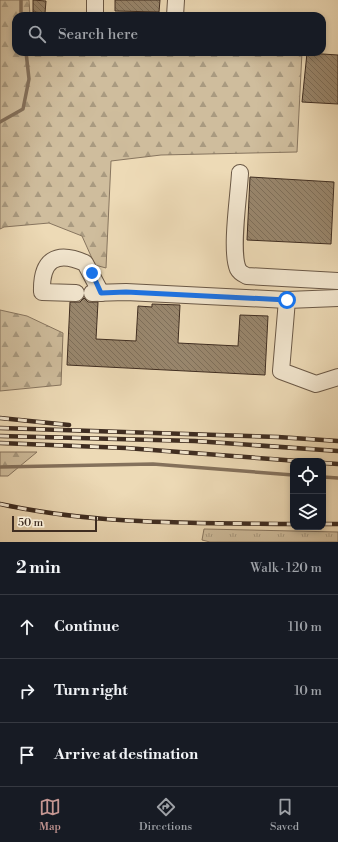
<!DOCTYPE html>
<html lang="en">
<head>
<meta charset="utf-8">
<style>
	body { margin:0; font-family:"Libre Bodoni",serif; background:#20242c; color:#f1f3f6 }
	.controls { position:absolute; right:12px; bottom:12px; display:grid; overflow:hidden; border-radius:8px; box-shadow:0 2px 6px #0003 }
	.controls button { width:36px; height:36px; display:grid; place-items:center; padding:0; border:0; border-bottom:1px solid #363941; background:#171b24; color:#f1f3f6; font:20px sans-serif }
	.scale { position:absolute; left:12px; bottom:10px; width:85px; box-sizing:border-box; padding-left:4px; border:2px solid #3f2d21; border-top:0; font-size:11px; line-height:14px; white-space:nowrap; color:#3f2d21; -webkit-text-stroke:3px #f3e7d0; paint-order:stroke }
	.stop { position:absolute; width:12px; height:12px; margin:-9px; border:3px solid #1a73e8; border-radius:50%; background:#fff }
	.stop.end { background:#1a73e8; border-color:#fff; box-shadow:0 1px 4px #0008 }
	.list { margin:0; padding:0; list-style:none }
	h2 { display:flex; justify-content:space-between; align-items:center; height:52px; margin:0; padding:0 16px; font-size:17px }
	h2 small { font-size:13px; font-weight:400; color:#9ea1a6 }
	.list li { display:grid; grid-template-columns:26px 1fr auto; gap:12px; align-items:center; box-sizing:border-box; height:64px; padding:0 16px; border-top:1px solid #363941 }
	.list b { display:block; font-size:15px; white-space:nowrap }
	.list em { font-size:13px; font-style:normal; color:#9ea1a6 }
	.icon { flex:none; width:22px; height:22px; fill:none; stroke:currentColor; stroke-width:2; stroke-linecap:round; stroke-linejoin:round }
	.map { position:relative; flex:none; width:338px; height:542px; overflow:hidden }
	.search { position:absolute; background:#171b24; box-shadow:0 2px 6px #0003; left:12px; right:12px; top:12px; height:44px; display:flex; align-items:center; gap:10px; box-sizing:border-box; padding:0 14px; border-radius:12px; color:#9ea1a6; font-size:15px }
	.sheet { height:244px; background:#171b24 }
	nav { display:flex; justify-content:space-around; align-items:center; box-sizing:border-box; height:56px; border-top:1px solid #363941; background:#171b24; font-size:11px; color:#9ea1a6 }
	nav a { display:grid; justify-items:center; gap:2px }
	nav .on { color:#c59692 }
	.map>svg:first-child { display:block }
	.grass { fill:url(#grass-tufts); stroke:#87755f }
	.forest { fill:url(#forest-firs); stroke:#87755f }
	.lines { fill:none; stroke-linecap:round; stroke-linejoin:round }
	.stream { stroke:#84715c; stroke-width:3.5 }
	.building { fill:url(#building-back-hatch); stroke:#3f2d21 }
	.minor-casing { stroke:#6a5846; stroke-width:18 }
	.minor { stroke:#f3e7d0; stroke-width:16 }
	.rail-casing { stroke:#3f2d21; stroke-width:4.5 }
	.rail { stroke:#f3e7d0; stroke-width:3; stroke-dasharray:9; stroke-linecap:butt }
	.route { stroke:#1a73e8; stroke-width:5 }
</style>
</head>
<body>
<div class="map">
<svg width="338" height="542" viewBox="0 0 338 542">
	<defs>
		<pattern id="grass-tufts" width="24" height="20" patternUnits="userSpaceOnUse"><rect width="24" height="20" fill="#cfbd9d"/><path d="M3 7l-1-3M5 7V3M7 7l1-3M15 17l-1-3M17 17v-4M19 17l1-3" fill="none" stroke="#a99a80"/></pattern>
		<pattern id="forest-firs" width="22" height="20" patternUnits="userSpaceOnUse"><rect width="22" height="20" fill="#cfbd9d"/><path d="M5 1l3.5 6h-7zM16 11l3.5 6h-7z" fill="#a99a80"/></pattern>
		<pattern id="building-back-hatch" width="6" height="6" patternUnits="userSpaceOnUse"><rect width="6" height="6" fill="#99876e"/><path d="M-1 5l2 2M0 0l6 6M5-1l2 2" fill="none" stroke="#7e6f5a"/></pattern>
	</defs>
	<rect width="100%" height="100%" fill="#eddab6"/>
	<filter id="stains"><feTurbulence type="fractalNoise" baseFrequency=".005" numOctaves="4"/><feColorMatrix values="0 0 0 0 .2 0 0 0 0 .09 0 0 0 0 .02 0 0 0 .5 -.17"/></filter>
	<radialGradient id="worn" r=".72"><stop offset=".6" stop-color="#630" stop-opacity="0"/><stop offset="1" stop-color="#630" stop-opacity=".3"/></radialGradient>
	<polygon class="grass" points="204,529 338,532 338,542 210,542 202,540"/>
	<g class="forest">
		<polygon points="0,0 29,0 30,16 16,16 16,52 302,52 297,152 161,155 111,161 106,268 95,265 82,236 49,223 4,227 0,229"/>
		<polygon points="0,310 27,316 63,333 61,385 0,391"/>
		<polygon points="0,452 37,452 8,476 0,476"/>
	</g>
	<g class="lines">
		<g class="stream">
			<polyline points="21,0 21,16"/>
			<polyline points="0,122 23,109 29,79 26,52"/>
			<polyline points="0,467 153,464 293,475"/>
			<polyline points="323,477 338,478"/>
		</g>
	</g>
	<g class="building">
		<polygon points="33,0 46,1 45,13 33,12"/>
		<polygon points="115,0 160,0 159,12 115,11"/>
		<polygon points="307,53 338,55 338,104 302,102"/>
		<polygon points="250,177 334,182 331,244 247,240"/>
		<polygon points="84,298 88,302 98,302 96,339 136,341 138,306 152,307 152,304 180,305 178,343 238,346 240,315 268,316 265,375 67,365 70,302 80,302"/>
	</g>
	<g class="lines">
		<defs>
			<g id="minor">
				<polyline points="95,16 95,0"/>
				<polyline points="175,16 176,0"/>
				<path d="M240 173C239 194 230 251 238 269 240 273 243 274 247 276L338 281"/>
				<path d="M76 293 42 292C41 260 56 250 85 263L101 293"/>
				<polyline points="92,293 126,292 287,300"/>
				<polyline points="338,298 287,300 281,371 316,384 338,377"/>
			</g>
		</defs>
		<use href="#minor" class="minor-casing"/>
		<use href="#minor" class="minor"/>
		<defs>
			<g id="rail">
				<polyline points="0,418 69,425"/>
				<polyline points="0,428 278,437 338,441"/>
				<polyline points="0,436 195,441 338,451"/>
				<polyline points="0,443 126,448 298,461"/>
				<polyline points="323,463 338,464"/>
				<path d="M0 504C96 525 195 523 293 524"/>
				<polyline points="323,524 338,524"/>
			</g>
		</defs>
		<use href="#rail" class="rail-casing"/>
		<use href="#rail" class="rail"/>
	</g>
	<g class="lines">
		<polyline class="route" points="92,273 101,293 126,292 287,300"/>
	</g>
	<rect width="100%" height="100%" filter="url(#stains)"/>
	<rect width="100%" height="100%" fill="url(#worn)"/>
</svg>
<div class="controls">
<button><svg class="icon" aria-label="locate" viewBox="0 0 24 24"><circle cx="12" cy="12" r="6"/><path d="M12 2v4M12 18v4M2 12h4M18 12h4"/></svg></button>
<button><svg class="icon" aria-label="layers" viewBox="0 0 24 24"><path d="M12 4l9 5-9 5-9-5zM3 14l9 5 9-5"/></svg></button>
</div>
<div class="scale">50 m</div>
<div class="stop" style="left:287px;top:300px"></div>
<div class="stop end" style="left:92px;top:273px"></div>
<div class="search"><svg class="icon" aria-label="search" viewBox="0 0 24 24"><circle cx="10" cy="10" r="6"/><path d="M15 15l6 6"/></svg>Search here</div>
</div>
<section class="sheet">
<h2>2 min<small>Walk · 120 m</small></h2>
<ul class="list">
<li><svg class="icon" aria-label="ahead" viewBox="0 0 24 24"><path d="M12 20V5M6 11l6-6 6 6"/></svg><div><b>Continue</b></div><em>110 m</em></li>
<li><svg class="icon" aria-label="right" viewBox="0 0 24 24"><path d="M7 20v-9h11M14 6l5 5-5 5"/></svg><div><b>Turn right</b></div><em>10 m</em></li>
<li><svg class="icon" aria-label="arrive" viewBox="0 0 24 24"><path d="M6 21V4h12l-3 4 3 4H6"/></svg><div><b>Arrive at destination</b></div></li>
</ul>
</section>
<nav>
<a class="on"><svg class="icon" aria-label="map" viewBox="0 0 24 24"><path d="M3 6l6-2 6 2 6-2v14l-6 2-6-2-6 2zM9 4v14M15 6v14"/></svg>Map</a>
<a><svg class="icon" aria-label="directions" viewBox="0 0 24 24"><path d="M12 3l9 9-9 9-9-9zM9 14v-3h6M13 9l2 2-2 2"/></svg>Directions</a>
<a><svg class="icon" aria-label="saved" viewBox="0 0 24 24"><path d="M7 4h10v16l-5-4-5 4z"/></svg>Saved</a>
</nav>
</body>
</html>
